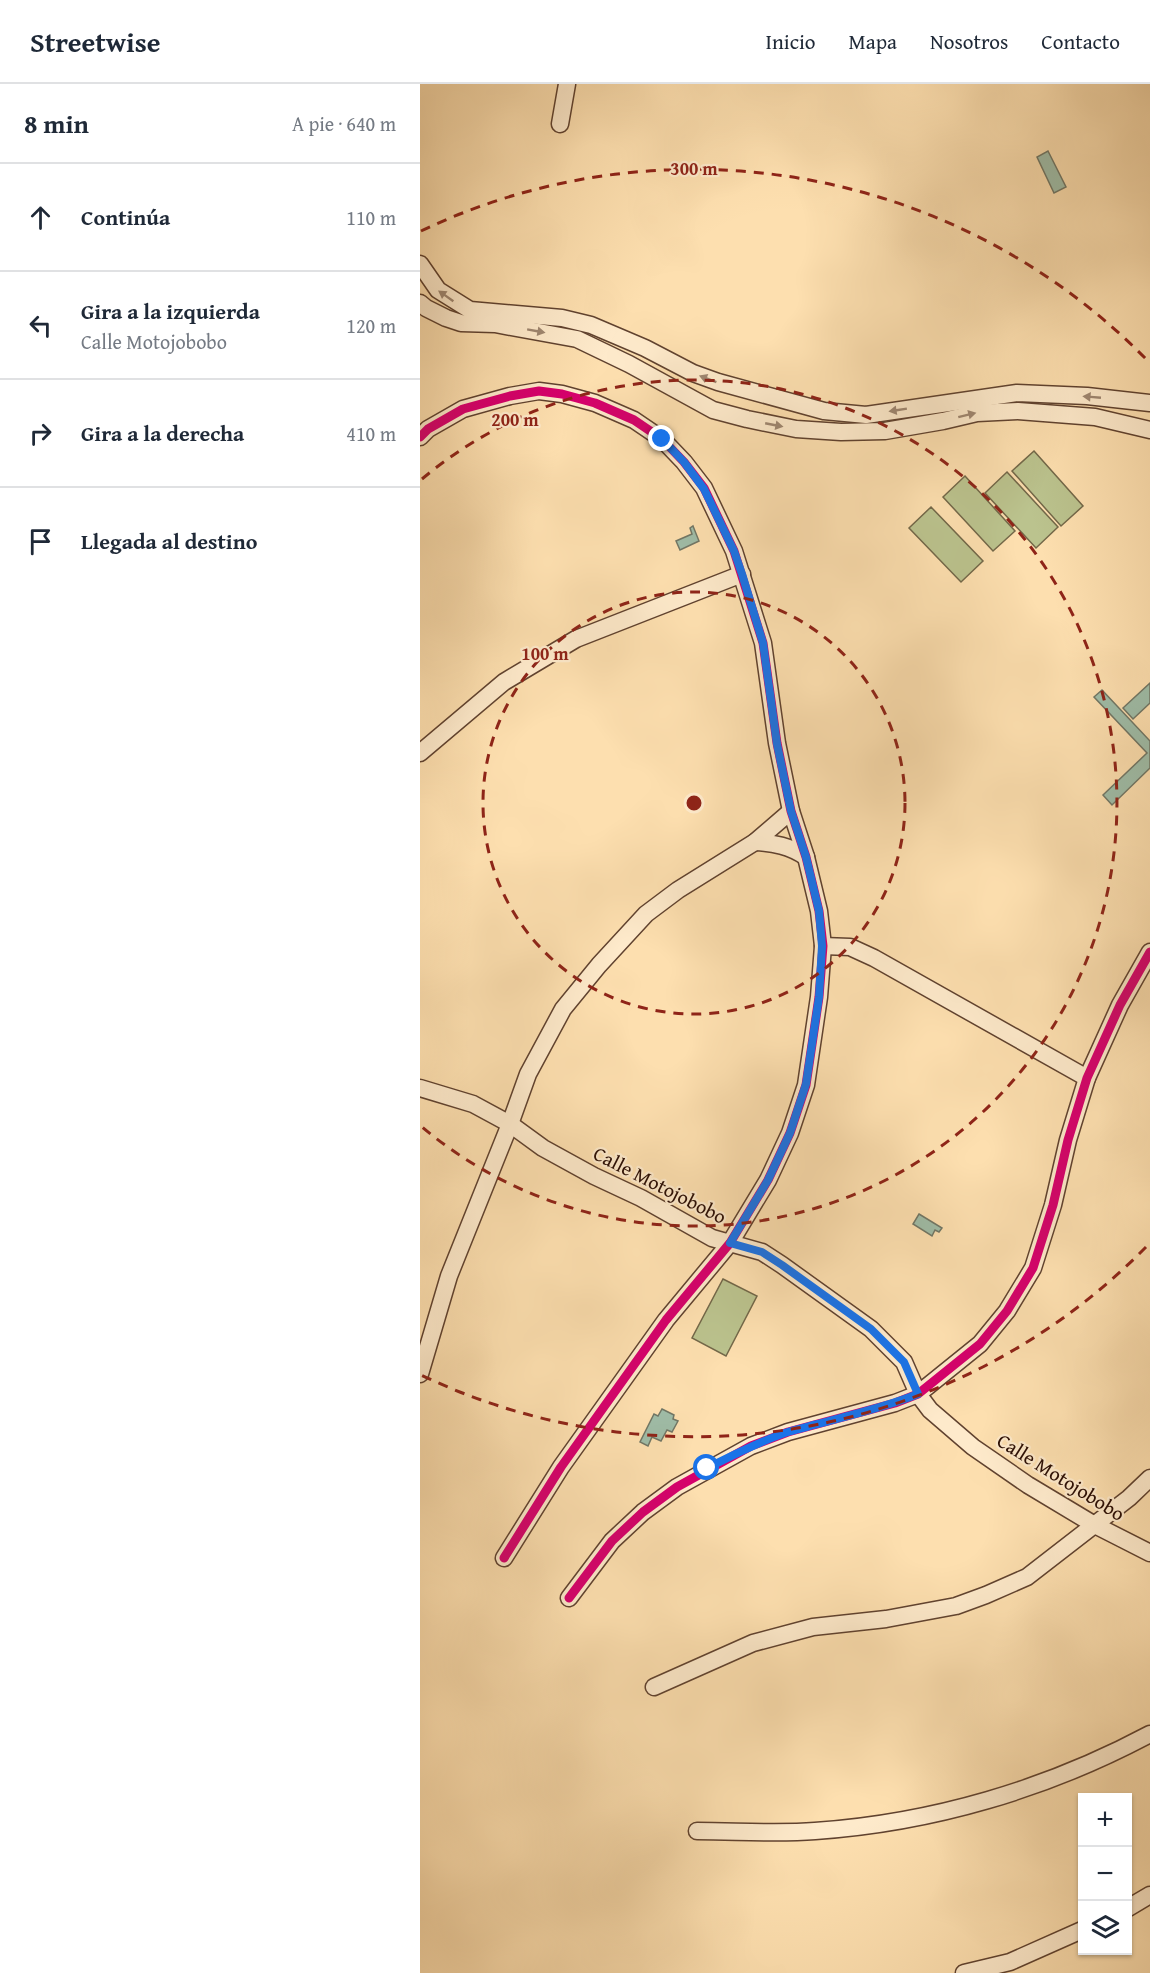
<!DOCTYPE html>
<html lang="es">
<head>
<meta charset="utf-8">
<style>
	body { margin:0; font-family:"Gentium Book Plus",serif; background:#f6f6f7; color:#1f2937 }
	.controls { position:absolute; right:18px; bottom:18px; display:grid; overflow:hidden; border-radius:0px; box-shadow:0 2px 4px #0004 }
	.controls button { width:54px; height:54px; display:grid; place-items:center; padding:0; border:0; border-bottom:2px solid #e0e1e3; background:#fff; color:#1f2937; font:30px sans-serif }
	.stop { position:absolute; width:18px; height:18px; margin:-14px; border:4px solid #1a73e8; border-radius:50%; background:#fff }
	.stop.end { background:#1a73e8; border-color:#fff; box-shadow:0 2px 6px #0008 }
	.list { margin:0; padding:0; list-style:none }
	h2 { display:flex; justify-content:space-between; align-items:center; height:78px; margin:0; padding:0 24px; font-size:26px }
	h2 small { font-size:20px; font-weight:400; color:#747a83 }
	.list li { display:grid; grid-template-columns:39px 1fr auto; gap:18px; align-items:center; box-sizing:border-box; height:108px; padding:0 24px; border-top:2px solid #e0e1e3 }
	.list b { display:block; font-size:22px; white-space:nowrap }
	.list p { margin:0; font-size:20px; white-space:nowrap; color:#747a83 }
	.list em { font-size:20px; font-style:normal; color:#747a83 }
	.icon { flex:none; width:33px; height:33px; fill:none; stroke:currentColor; stroke-width:2; stroke-linecap:round; stroke-linejoin:round }
	.map { position:relative; flex:none; width:730px; height:1889px; overflow:hidden }
	header { display:flex; align-items:center; gap:36px; box-sizing:border-box; height:84px; padding:0 30px; background:#fff; border-bottom:2px solid #e0e1e3 }
	header strong { font-size:28px }
	nav { display:flex; gap:33px; margin-inline-start:auto; font-size:21px }
	main { display:flex }
	aside { flex:1; background:#fff }
	.map>svg:first-child { display:block }
	.green { fill:#bbc38e; stroke:#736849; stroke-width:1.5 }
	.water { fill:#9fbda8; stroke:#717766; stroke-width:1.5 }
	.lines { fill:none; stroke-linecap:round; stroke-linejoin:round }
	.minor-casing { stroke:#60422f; stroke-width:19 }
	.minor { stroke:#feeacb; stroke-width:16 }
	.cycleway-casing { stroke:#feeacb; stroke-width:13 }
	.cycleway { stroke:#d6006c; stroke-width:9 }
	.oneway { fill:#9f8771 }
	.route { stroke:#1a73e8; stroke-width:8 }
	.ring { fill:none; stroke:#8f2418; stroke-width:3; stroke-dasharray:10 8 }
	.labels { text-anchor:middle; stroke-width:4.5; stroke-linejoin:round; paint-order:stroke }
	.street-label { font-size:20px; fill:#2b0e04; stroke:#feeacb }
	.centre { fill:#8f2418; stroke:#feeacb; stroke-width:3 }
	.ring-label { font-size:18px; text-anchor:middle; font-weight:bold; fill:#8f2418; stroke:#feeacb; stroke-width:4.5; stroke-linejoin:round; paint-order:stroke }
</style>
</head>
<body>
<header>
<strong>Streetwise</strong>
<nav><a>Inicio</a><a>Mapa</a><a>Nosotros</a><a>Contacto</a></nav>
</header>
<main>
<aside>
<h2>8 min<small>A pie · 640 m</small></h2>
<ul class="list">
<li><svg class="icon" aria-label="ahead" viewBox="0 0 24 24"><path d="M12 20V5M6 11l6-6 6 6"/></svg><div><b>Continúa</b></div><em>110 m</em></li>
<li><svg class="icon" aria-label="left" viewBox="0 0 24 24"><path d="M17 20v-9H6M10 6l-5 5 5 5"/></svg><div><b>Gira a la izquierda</b><p>Calle Motojobobo</p></div><em>120 m</em></li>
<li><svg class="icon" aria-label="right" viewBox="0 0 24 24"><path d="M7 20v-9h11M14 6l5 5-5 5"/></svg><div><b>Gira a la derecha</b></div><em>410 m</em></li>
<li><svg class="icon" aria-label="arrive" viewBox="0 0 24 24"><path d="M6 21V4h12l-3 4 3 4H6"/></svg><div><b>Llegada al destino</b></div></li>
</ul>
</aside>
<div class="map">
<svg width="730" height="1889" viewBox="0 0 730 1889">
	<rect width="100%" height="100%" fill="#fddfaf"/>
	<filter id="stains"><feTurbulence type="fractalNoise" baseFrequency=".00333" numOctaves="4"/><feColorMatrix values="0 0 0 0 .2 0 0 0 0 .09 0 0 0 0 .02 0 0 0 .5 -.17"/></filter>
	<radialGradient id="worn" r=".72"><stop offset=".6" stop-color="#630" stop-opacity="0"/><stop offset="1" stop-color="#630" stop-opacity=".3"/></radialGradient>
	<g class="green">
		<polygon points="614,367 663,422 641,442 592,387"/>
		<polygon points="587,388 638,443 616,464 565,409"/>
		<polygon points="545,392 595,447 573,467 523,413"/>
		<polygon points="511,423 563,477 541,498 489,444"/>
		<polygon points="303,1195 337,1212 306,1272 272,1254"/>
	</g>
	<g class="water">
		<polygon points="628,67 646,103 634,109 617,73"/>
		<polygon points="273,442 279,457 260,466 256,457 272,450 270,444"/>
		<polygon points="730,599 730,619 713,635 703,624"/>
		<polygon points="682,606 730,657 730,684 692,721 683,711 727,669 674,613"/>
		<polygon points="499,1130 522,1144 519,1148 515,1146 512,1152 493,1140"/>
		<polygon points="242,1325 254,1331 253,1335 258,1337 252,1348 247,1346 241,1357 232,1353 228,1362 220,1358 234,1330 238,1332"/>
	</g>
	<g class="lines">
		<defs>
			<g id="minor">
				<polyline points="140,40 147,0"/>
				<polyline points="0,180 18,206 50,226 142,234 171,241 225,264 273,289 298,298 404,327 446,331 597,309 667,312 730,319"/>
				<polyline points="0,219 6,224 26,234 41,239 75,240 157,255 209,280 293,326 327,335 376,345 421,348 465,347 523,337 557,329 598,327 675,333 730,346"/>
				<polyline points="0,353 8,345 43,325 90,312 119,307 142,310 175,319 214,336 242,355 264,378 284,404 314,467 343,559 357,659 371,727 386,773 399,827 403,862 399,913 386,1001 370,1049 348,1096 310,1159 246,1236 141,1383 84,1474"/>
				<polyline points="0,669 84,598 156,555 322,490"/>
				<path d="M335 758C354 759 370 762 386 773"/>
				<polyline points="403,862 430,863 454,874 667,994"/>
				<polyline points="0,1004 53,1020 90,1040 123,1064 174,1092 221,1114 292,1154 342,1168 362,1181 451,1245 484,1278 498,1310 510,1326 553,1363 608,1401 673,1440 730,1469"/>
				<polyline points="0,1290 29,1192 90,1040 108,990 143,925 179,881 226,830 258,806 335,758 371,727"/>
				<polyline points="149,1514 192,1457 223,1428 257,1403 331,1362 368,1348 475,1319 498,1310 560,1260 587,1227 613,1184 633,1121 648,1056 667,994 700,921 730,868"/>
				<polyline points="234,1603 333,1559 393,1543 466,1535 536,1522 566,1511 607,1493 709,1414 730,1394"/>
				<path d="M277 1747C316 1747 356 1750 395 1747 512 1739 627 1705 730 1650"/>
				<polyline points="708,1824 730,1811"/>
				<polyline points="544,1889 590,1878 662,1846"/>
			</g>
		</defs>
		<use href="#minor" class="minor-casing"/>
		<use href="#minor" class="minor"/>
		<defs>
			<g id="cycleway">
				<polyline points="0,353 8,345 43,325 90,312 119,307 142,310 175,319 214,336 242,355 264,378 284,404 314,467 343,559 357,659 371,727 386,773 399,827 403,862 399,913 386,1001 370,1049 348,1096 310,1159 246,1236 141,1383 84,1474"/>
				<polyline points="149,1514 192,1457 223,1428 257,1403 331,1362 368,1348 475,1319 498,1310 560,1260 587,1227 613,1184 633,1121 648,1056 667,994 700,921 730,868"/>
			</g>
		</defs>
		<use href="#cycleway" class="cycleway-casing"/>
		<use href="#cycleway" class="cycleway"/>
	</g>
	<defs><path id="oneway-solid" d="M-6-.8H1V-3.2L6.5 0L1 3.2V.8H-6Z" transform="scale(1.5)"/></defs>
	<g class="oneway">
		<use href="#oneway-solid" transform="translate(26 212) rotate(-145)"/>
		<use href="#oneway-solid" transform="translate(116 247) rotate(10)"/>
		<use href="#oneway-solid" transform="translate(288 295) rotate(-159)"/>
		<use href="#oneway-solid" transform="translate(672 313) rotate(-175)"/>
		<use href="#oneway-solid" transform="translate(478 326) rotate(171)"/>
		<use href="#oneway-solid" transform="translate(547 331) rotate(-14)"/>
		<use href="#oneway-solid" transform="translate(354 341) rotate(11)"/>
	</g>
	<g class="lines">
		<path class="route" d="M242 355 264 378 284 405 314 467 322 490 343 559 357 660 371 727 386 773 399 827 402 862 399 913 386 1000 370 1049 348 1096 310 1159 342 1168 362 1181 451 1245 484 1278 498 1310C456 1327 412 1335 368 1348 340 1357 314 1371 287 1384"/>
	</g>
	<g class="ring">
		<circle cx="274" cy="719" r="211"/>
		<path d="M2 395A423 423 0 1 1 2 1043"/>
		<path d="M726 1163A634 634 0 0 1 1 1291M1 147A634 634 0 0 1 726 275"/>
	</g>
	<g class="labels">
		<g class="street-label">
			<text transform="translate(240 1101) rotate(27)" y="7">Calle Motojobobo</text>
			<text transform="translate(641 1393) rotate(32)" y="7">Calle Motojobobo</text>
		</g>
	</g>
	<circle cx="274" cy="719" r="9" class="centre"/>
	<g class="ring-label">
		<text x="274" y="91">300 m</text>
		<text x="95" y="342">200 m</text>
		<text x="125" y="576">100 m</text>
	</g>
	<rect width="100%" height="100%" filter="url(#stains)"/>
	<rect width="100%" height="100%" fill="url(#worn)"/>
</svg>
<div class="controls">
<button>+</button>
<button>−</button>
<button><svg class="icon" aria-label="layers" viewBox="0 0 24 24"><path d="M12 4l9 5-9 5-9-5zM3 14l9 5 9-5"/></svg></button>
</div>
<div class="stop" style="left:287px;top:1384px"></div>
<div class="stop end" style="left:242px;top:355px"></div>
</div>
</main>
</body>
</html>
